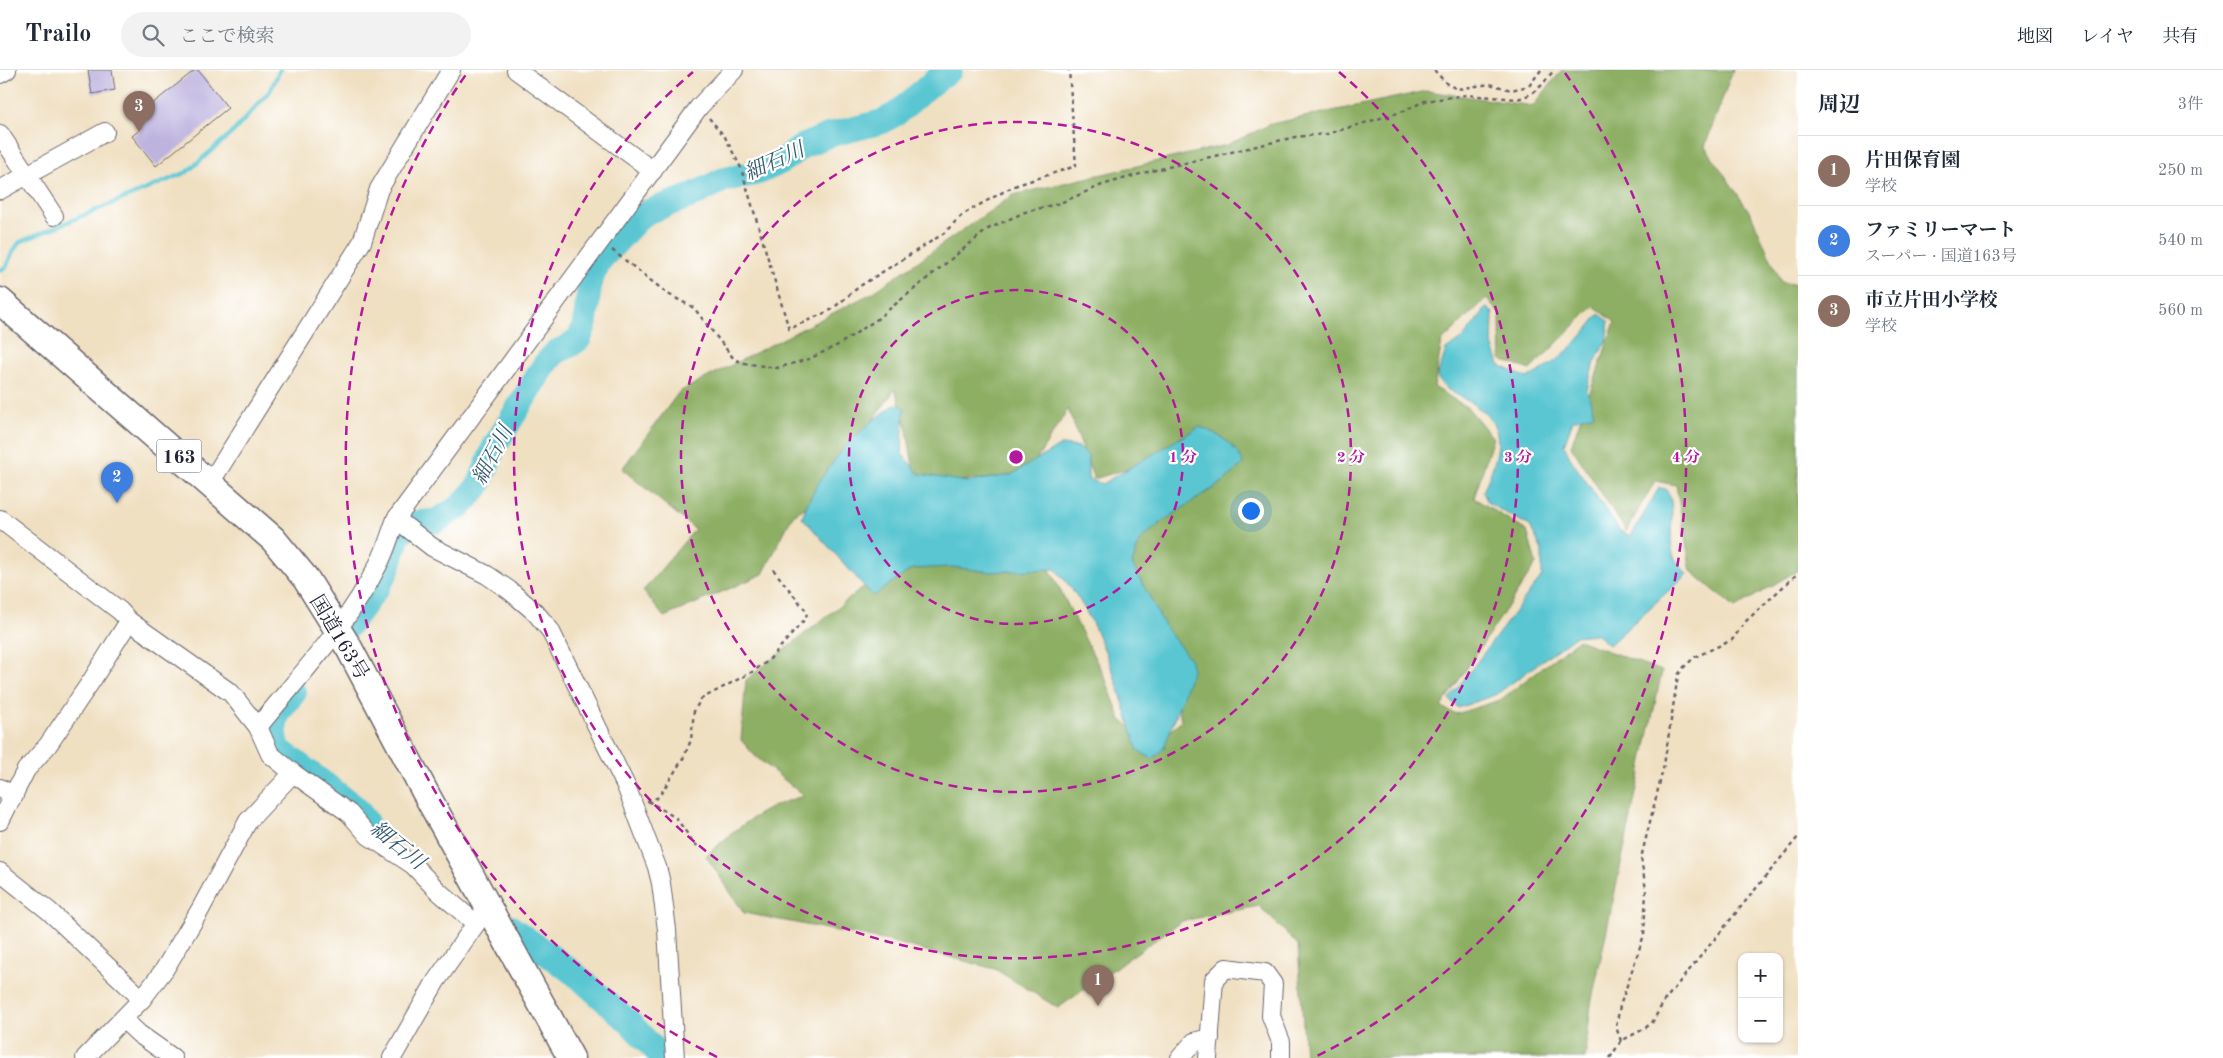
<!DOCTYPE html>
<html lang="ja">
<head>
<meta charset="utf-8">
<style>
	body { margin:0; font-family:"Old Standard TT","Noto Serif JP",serif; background:#f2f2f3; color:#1f2937 }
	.controls { position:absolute; right:15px; bottom:15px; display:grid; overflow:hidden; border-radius:10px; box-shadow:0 1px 4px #0004 }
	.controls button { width:45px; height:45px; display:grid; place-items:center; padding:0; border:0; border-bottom:1px solid #e0e1e3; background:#fff; color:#1f2937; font:25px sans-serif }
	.you { position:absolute; left:1250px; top:440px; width:18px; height:18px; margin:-12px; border:4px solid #fff; border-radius:50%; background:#1a73e8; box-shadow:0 0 0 8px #1a73e833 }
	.badge { display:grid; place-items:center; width:32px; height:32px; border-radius:50%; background:#d93025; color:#fff; font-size:16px; font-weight:700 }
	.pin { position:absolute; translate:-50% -41px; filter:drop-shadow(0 1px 2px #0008) }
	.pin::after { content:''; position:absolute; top:26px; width:18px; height:15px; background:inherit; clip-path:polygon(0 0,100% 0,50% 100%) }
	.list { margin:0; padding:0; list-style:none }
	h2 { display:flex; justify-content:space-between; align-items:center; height:65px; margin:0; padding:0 20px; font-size:21px }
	h2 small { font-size:16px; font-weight:400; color:#747a83 }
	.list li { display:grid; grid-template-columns:32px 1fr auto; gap:15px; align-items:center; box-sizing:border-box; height:70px; padding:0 20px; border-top:1px solid #e0e1e3 }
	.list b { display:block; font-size:19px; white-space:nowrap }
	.list p { margin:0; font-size:16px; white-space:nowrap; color:#747a83 }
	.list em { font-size:16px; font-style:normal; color:#747a83 }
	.icon { flex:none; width:28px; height:28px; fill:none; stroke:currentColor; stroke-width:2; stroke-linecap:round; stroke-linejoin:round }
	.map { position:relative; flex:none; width:1798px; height:988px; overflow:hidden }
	header { display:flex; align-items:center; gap:30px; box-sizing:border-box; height:70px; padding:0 25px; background:#fff; border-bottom:1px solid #e0e1e3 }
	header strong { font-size:24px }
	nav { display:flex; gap:28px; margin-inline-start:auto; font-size:18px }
	.search { width:350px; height:45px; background:#f2f2f3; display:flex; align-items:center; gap:12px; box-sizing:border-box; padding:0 18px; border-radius:28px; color:#747a83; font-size:19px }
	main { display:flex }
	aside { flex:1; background:#fff }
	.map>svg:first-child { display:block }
	.forest { fill:#8daf63; stroke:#58684f }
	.water { fill:#5ac6d2; stroke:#3e7486 }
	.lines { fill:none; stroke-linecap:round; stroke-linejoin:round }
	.stream { stroke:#5ac6d2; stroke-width:4.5 }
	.river { stroke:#5ac6d2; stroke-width:25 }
	.building { fill:#bdb3df }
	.minor-casing { stroke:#6a646a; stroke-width:20 }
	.highway-casing { stroke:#6a646a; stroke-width:29 }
	.path { stroke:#6a646a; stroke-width:2.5; stroke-dasharray:4 4; stroke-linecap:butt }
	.minor { stroke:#fff; stroke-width:18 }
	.highway { stroke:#fff; stroke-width:26 }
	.ring { fill:none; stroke:#b5179e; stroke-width:2.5; stroke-dasharray:9 6 }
	.labels { text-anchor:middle; stroke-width:4.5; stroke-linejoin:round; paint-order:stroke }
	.shield { fill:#fff; stroke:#646476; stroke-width:1 }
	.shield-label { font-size:19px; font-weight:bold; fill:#22223b }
	.street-label { font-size:20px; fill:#22223b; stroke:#fff }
	.water-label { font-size:21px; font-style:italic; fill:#365b70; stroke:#fff }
	.centre { fill:#b5179e; stroke:#fff; stroke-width:2.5 }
	.ring-label { font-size:15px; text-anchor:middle; font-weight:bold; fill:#b5179e; stroke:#fff; stroke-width:4.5; stroke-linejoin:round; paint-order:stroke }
</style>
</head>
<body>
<header>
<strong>Trailo</strong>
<div class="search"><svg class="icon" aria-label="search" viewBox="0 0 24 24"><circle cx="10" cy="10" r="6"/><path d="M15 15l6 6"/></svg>ここで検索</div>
<nav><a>地図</a><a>レイヤ</a><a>共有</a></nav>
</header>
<main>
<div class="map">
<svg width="1798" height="988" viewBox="0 0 1798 988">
	<rect width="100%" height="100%" fill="#fff"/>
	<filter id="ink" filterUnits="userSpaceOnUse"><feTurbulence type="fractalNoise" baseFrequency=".02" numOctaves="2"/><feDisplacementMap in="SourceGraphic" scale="10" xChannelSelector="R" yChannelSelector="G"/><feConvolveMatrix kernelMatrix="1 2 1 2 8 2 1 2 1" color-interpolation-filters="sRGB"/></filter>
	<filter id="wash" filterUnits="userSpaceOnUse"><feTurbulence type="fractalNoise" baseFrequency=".0096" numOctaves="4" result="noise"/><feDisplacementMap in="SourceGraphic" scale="20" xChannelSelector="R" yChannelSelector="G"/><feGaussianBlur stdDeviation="1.12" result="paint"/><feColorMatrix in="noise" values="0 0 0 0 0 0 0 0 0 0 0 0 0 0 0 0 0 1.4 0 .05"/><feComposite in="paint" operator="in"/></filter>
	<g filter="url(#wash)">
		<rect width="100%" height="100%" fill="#f0e0c2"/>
		<path class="forest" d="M1562 0H1733L1705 76 1751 144 1781 212 1798 215V500L1735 538 1691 501 1676 415 1655 411 1626 461 1571 376 1615 252 1594 236 1530 300 1501 290 1500 245 1487 228 1442 271 1434 317 1468 338 1493 368 1474 428 1527 461 1536 494 1441 637 1456 644 1500 630 1578 570 1662 601 1591 934 1585 988H1305L1298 875 1259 836 1182 851 1058 938 995 899 889 871 744 843 706 786C737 758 762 736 804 726L755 686 741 670 746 610 898 490 986 482 1050 500 1106 610 1121 650 1139 663 1164 668 1181 650 1168 579 1114 483 1223 369 1094 409 1068 339 1027 405 957 411 915 407 906 355 895 319 867 359 829 423 793 445 763 504 664 547 643 521 695 459 622 399 679 322 874 222 1013 125 1227 75 1271 54 1427 21 1533 36Z"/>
		<g class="water">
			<path d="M1487 237 1493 243 1492 274 1499 295 1527 308C1558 294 1579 271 1599 244L1609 251 1606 271 1593 296 1587 320 1594 344 1573 350 1564 375 1572 391 1620 461 1631 466 1659 418 1666 419C1680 440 1663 471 1677 492 1680 496 1684 500 1687 504L1609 575 1596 564 1575 566 1497 624 1458 638 1449 629 1542 506V480L1530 456 1488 433 1483 422C1501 378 1511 355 1463 328 1451 321 1444 320 1437 307L1446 280 1463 268Z"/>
			<path d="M896 334 904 337 902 384 919 404 968 412 1011 405 1061 375 1079 377 1088 386V409L1102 414 1199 357C1215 361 1239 377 1243 394L1224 411 1163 451 1140 470 1132 494 1167 560 1191 590 1192 601 1164 678 1153 689 1138 681C1119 620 1100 545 1055 499L990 502 952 497 912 499 873 526 802 447C813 417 835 386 859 363 870 352 883 343 896 334Z"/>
		</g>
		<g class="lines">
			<polyline class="stream" points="0,200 6,197 13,181 20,172 187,102 234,61 270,21 280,0"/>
			<g class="river">
				<polyline points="346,559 377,518 387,501 399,463 417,453 436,451 461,436 479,415 494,377 545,294 556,282 569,276 579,269 585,254 590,211 600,190 637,150 647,142 691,126 723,110 760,102 779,93 803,76 829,65 881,52 896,44 932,13 950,0"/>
				<path d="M294 623C274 647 273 647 277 678L355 737 366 751"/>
				<polyline points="510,857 575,904 628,951 663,988"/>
			</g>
		</g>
		<g id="blocks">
			<g class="building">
				<polygon points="88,0 112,0 115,20 92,24"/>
				<polygon points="195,0 198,0 228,38 156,96 132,66 141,59 133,49"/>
			</g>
		</g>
	</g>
	<g filter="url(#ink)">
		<use href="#blocks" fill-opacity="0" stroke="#6a646a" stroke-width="1"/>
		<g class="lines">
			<defs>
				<g id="minor">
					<polyline points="516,0 653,101"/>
					<polyline points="0,4 7,0"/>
					<polyline points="0,64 54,146"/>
					<polyline points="0,120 105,62"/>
					<polyline points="210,413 362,172 379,119 451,0"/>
					<polyline points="0,449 120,541 129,551 231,623 258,657 270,684 293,703 349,743 369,766 413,795 438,821 475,853"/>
					<polyline points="396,449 432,477 487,505 509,520 535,542 550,560 626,716 657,797 661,813 667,860 675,988"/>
					<path d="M258 657C300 605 348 555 378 495 386 481 390 464 396 449L699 37 734 0"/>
					<polyline points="0,718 14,726"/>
					<polyline points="0,751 26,700 48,675 92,610 129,551"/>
					<polyline points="0,802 49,841 142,929"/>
					<polyline points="123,949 139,964 173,988"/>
					<polyline points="85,988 142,929 164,900 200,840 248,751 293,703"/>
					<polyline points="392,988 436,911 482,845"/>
					<polyline points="1180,988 1194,972 1210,968"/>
					<polyline points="1208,988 1214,910 1226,898 1265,903 1273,914 1271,946 1281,972 1281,988"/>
				</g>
				<polyline id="highway" points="0,231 273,469 306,509 349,578 425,722 571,988"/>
			</defs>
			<use href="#minor" class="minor-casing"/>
			<use href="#highway" class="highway-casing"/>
			<g class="path">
				<polyline points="1434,0 1447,14 1457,19 1490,14 1511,20 1529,16 1541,0"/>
				<polyline points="709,48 725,67 741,98 789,259 831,240 860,216 943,164 961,146 970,140 1014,116 1076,96 1069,0"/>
				<polyline points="612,180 668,224 694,238 734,289 743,293 777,298 809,289 838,275 876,250 988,159 1025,142 1060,133 1102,115 1147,102 1295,67 1327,64 1401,42 1425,31 1466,25 1518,29 1531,24 1542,15 1554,0"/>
				<polyline points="647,731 657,728 662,722 684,687 691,670 694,641 701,629 752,602 768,591 806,548 807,542 772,498"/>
				<polyline points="648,731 676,748 694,773 700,778"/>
				<polyline points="1621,971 1616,957 1620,936 1644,865 1646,820 1641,788 1664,695 1678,605 1684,597 1695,587 1732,570 1745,552 1798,503"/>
				<polyline points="1610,988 1621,971 1642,960 1652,953 1664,931 1798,767"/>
			</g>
			<use href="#minor" class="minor"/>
			<use href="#highway" class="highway"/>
		</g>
	</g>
	<g class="ring">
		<circle cx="1016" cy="387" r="167"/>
		<circle cx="1016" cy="387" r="335"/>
		<path d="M1339 2A502 502 0 1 1 693 2"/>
		<path d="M717 987A670 670 0 0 1 467 3M1565 3A670 670 0 0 1 1315 987"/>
	</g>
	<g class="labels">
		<rect class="shield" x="156.5" y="369.5" width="45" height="33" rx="4"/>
		<g class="shield-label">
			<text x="179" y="393">163</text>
		</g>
		<g class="street-label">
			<text transform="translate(340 567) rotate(59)" y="7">国道163号</text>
		</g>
		<g class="water-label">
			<text transform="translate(774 91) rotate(-24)" y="7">細石川</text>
			<text transform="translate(492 385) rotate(-62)" y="7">細石川</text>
			<text transform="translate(398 775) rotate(39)" y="7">細石川</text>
		</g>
	</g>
	<circle cx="1016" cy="387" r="8" class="centre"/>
	<g class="ring-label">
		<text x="1183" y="392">1 分</text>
		<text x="1351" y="392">2 分</text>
		<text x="1518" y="392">3 分</text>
		<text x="1686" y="392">4 分</text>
	</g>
</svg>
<div class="controls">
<button>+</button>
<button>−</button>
</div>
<div class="you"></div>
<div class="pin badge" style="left:1098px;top:936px;background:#8d6e63">1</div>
<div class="pin badge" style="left:117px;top:433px;background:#3f7fe0">2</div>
<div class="pin badge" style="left:139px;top:62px;background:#8d6e63">3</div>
</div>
<aside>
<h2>周辺<small>3件</small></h2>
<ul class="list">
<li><span class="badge" style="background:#8d6e63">1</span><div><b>片田保育園</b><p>学校</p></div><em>250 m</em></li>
<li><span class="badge" style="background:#3f7fe0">2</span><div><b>ファミリーマート</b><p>スーパー · 国道163号</p></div><em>540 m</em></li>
<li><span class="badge" style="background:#8d6e63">3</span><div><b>市立片田小学校</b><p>学校</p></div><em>560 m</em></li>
</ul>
</aside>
</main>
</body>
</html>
